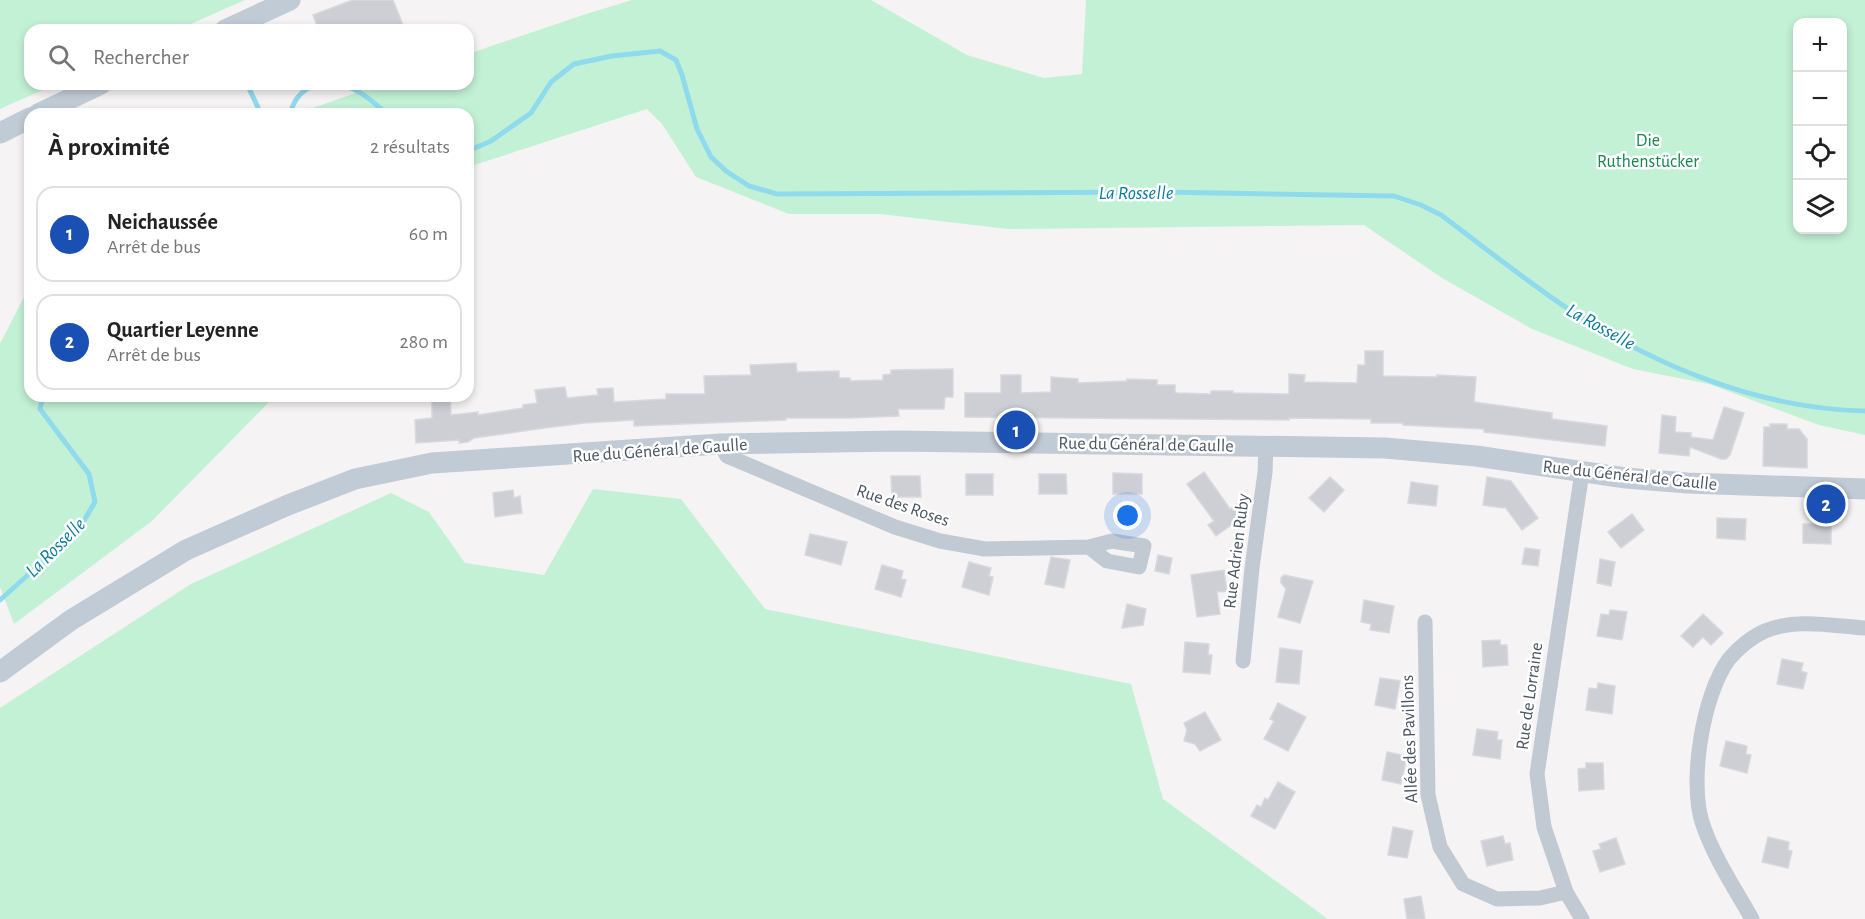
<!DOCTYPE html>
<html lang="fr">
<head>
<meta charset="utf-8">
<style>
	body { margin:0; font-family:"Alegreya Sans",sans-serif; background:#f6f6f6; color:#222 }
	.controls { position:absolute; right:18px; top:18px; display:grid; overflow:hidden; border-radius:12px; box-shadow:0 3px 9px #0003 }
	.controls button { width:54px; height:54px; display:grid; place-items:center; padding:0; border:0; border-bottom:2px solid #e0e0e0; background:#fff; color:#222; font:30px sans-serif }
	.you { position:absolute; left:1128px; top:516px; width:21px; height:21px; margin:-15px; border:4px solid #fff; border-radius:50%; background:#1a73e8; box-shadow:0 0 0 9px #1a73e833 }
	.badge { display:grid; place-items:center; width:39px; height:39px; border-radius:50%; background:#111827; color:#fff; font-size:20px; font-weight:700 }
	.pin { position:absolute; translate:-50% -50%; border:3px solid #fff; box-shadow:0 2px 6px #0006 }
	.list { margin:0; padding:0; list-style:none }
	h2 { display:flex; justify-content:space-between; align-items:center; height:78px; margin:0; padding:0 24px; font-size:26px }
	h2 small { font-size:20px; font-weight:400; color:#767676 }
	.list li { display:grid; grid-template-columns:39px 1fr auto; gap:18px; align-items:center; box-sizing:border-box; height:96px; margin:0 12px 12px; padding:0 12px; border:2px solid #e0e0e0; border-radius:18px }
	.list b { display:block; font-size:22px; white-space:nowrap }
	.list p { margin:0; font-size:20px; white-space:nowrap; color:#767676 }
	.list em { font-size:20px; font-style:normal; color:#767676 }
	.icon { flex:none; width:33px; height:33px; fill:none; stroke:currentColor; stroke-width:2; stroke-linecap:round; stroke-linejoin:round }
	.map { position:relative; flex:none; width:1865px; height:919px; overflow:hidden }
	.search { position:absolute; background:#fff; box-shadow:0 3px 9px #0003; left:24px; top:24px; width:450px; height:66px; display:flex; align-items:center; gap:15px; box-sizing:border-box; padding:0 21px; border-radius:18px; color:#767676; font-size:22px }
	.panel { position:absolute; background:#fff; box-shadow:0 3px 9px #0003; left:24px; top:108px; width:450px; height:294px; border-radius:18px }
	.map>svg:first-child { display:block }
	.green { fill:#c3f1d5; fill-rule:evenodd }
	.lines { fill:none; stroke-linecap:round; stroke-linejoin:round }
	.stream { stroke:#90daee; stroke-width:5 }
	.building { fill:#cdcfd5; stroke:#d7d9de; stroke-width:1.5 }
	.street { stroke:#c1cad2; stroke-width:15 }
	.secondary { stroke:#c1cbd6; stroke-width:21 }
	.labels { text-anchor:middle; stroke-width:5; stroke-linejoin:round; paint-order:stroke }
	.park-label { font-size:18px; fill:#17864f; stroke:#fff }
	.street-label { font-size:18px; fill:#4a5661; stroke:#fff }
	.water-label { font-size:20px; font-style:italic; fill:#0c7c9b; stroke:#fff }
</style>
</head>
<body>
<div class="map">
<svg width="1865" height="919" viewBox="0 0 1865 919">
	<rect width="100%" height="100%" fill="#f5f3f3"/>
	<g class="green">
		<polygon points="0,0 245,0 177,30 30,30 30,84 56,84 0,109"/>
		<path d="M632 0H871L967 55 1044 78 1082 74 1086 0H1865V435L1819 425 1709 384 1633 369 1532 329 1442 278 1364 225 1008 229 880 214H789L696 177 662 124 647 109 468 167V114H295L382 84H468V54L583 15ZM1798 22H1842V230H1798Z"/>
		<polygon points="30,285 30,396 275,396 152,521 14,624 0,587 0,344"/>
		<polygon points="593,489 681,499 765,609 1131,684 1163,799 1328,919 0,919 0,708 191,584 391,493 429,512 465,563 544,575"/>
	</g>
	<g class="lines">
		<g class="stream">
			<polyline points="247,84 261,114"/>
			<path d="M289 114C292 108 294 102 298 97 312 79 343 82 361 93 370 99 379 107 387 114"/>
			<path d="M468 151 491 141 531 113 551 82 574 64 612 56 660 51 676 60 682 75 697 129 711 157 726 171 749 186 777 194 1160 192 1394 196 1421 205 1441 215C1484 247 1526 281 1570 310 1657 367 1761 409 1865 411"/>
			<polyline points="0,600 79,529 95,502 89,474 40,409 43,396"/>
		</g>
	</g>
	<g class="building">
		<polygon points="353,0 393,0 405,30 319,30 313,15"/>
		<polygon points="1365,351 1383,351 1383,376 1437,377 1437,375 1476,377 1474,402 1552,413 1552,419 1607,426 1605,446 1484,432 1484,429 1403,425 1403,423 1371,423 1371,419 1289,418 1289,420 965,417 965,393 1001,393 1001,375 1021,375 1021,393 1051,392 1051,377 1078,379 1078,383 1127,381 1127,379 1157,380 1157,385 1175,385 1175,392 1177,393 1211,394 1211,391 1233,391 1233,393 1289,394 1289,374 1305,375 1304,382 1357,383 1358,365 1365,365"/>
		<polygon points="796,363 797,372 839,371 839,378 850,378 850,381 883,380 883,375 891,374 891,370 953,369 953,397 945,397 944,409 898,409 899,416 850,418 786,418 786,420 634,426 634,420 584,423 545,428 474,438 468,442 459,443 459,440 416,443 415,420 432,418 432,396 450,396 451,415 478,412 478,415 523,408 523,405 537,403 535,390 565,387 567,398 598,395 597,389 613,388 614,402 666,399 666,394 705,394 704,376 751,375 750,365"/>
		<polygon points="1724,407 1744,413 1730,455 1726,459 1721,459 1690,447 1689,456 1659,453 1662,415 1676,417 1675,432 1691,433 1691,437 1713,440"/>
		<polygon points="1770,424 1787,424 1787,429 1799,429 1807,439 1807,468 1763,466 1764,427 1770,427"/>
		<polygon points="1204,472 1230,509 1241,501 1249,512 1216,536 1208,525 1214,521 1187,484"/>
		<polygon points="1113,473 1142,474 1142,494 1113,494"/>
		<rect x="966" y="474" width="27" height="21"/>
		<polygon points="1039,474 1066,474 1067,494 1039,494"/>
		<polygon points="891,476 920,476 921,497 892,497"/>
		<polygon points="1330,477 1344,490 1324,512 1309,498"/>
		<polygon points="1487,477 1511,481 1538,518 1522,530 1505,507 1503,508 1483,505"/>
		<polygon points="1411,482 1438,486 1436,506 1408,503"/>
		<polygon points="513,490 514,498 520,496 522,513 495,517 493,493"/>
		<polygon points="1632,514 1644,530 1621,548 1608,532"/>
		<polygon points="1717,518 1746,519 1745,540 1717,538"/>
		<polygon points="1803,524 1831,524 1831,544 1803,543"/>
		<polygon points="810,534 847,542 841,565 805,555"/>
		<polygon points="1525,548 1540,550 1538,566 1522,564"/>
		<polygon points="1158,555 1172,558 1169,574 1155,571"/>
		<polygon points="1051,557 1070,560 1064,588 1045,584"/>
		<polygon points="1600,559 1615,562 1611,586 1597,583"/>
		<polygon points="969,562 991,568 989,576 993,577 989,595 962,587"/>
		<polygon points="882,565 903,571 901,579 906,580 901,597 875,589"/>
		<polygon points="1224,570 1227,591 1217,592 1220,614 1197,617 1191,575"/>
		<polygon points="1284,575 1313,581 1300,623 1278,617 1286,589 1281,583 1281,578"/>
		<polygon points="1364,600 1394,606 1389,633 1370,630 1371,624 1361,622"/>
		<polygon points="1127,604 1146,609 1143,625 1122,628"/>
		<polygon points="1610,610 1627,612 1622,640 1597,636 1601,614 1609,615"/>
		<polygon points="1703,614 1723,633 1711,645 1703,637 1693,647 1681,636"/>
		<polygon points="1500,640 1500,645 1507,645 1508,665 1483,667 1482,641"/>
		<polygon points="1185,642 1209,644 1208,655 1212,655 1210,674 1183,672"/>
		<polygon points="1280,648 1302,651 1299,684 1276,682"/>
		<polygon points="1782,659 1803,663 1801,671 1807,673 1803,689 1777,684"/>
		<polygon points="1380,678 1400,681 1395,709 1375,705"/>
		<polygon points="1598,683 1615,686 1612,714 1586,710 1589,688 1597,689"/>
		<polygon points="1278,703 1306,717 1288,751 1264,739 1274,721 1270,719"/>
		<polygon points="1205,712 1221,740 1200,751 1195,744 1184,741 1187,730 1184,723"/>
		<polygon points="1477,729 1498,732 1497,740 1502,740 1500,759 1473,755"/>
		<polygon points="1726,741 1747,746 1746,754 1751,755 1747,773 1720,766"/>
		<polygon points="1387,752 1407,756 1401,784 1382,780"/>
		<polygon points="1586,763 1603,763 1604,789 1579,791 1578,769 1586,768"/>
		<polygon points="1278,782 1295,792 1275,829 1251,816 1257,805 1261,807 1265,798 1268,800"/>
		<polygon points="1393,827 1413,831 1407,858 1388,855"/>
		<polygon points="1503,836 1505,844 1510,843 1513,860 1487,866 1481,841"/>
		<polygon points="1768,837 1789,842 1788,850 1792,851 1788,868 1762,862"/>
		<polygon points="1616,838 1625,864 1600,872 1593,851 1601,849 1599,844"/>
		<polygon points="1421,896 1425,919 1407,919 1404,899"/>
	</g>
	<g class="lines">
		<g class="street">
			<polyline points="720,444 727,456 895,527 940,541 985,549 1089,547 1112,541 1144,546 1139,567 1107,561 1089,547"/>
			<polyline points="1582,472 1537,774 1544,827 1566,892 1582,919"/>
			<polyline points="1425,622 1428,795 1440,847 1463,884 1497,899 1540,898 1566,892"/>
			<polyline points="1243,661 1252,568 1265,472 1266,446"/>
			<path d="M1752 919C1734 887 1713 856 1702 822 1689 780 1703 694 1729 659 1738 648 1753 636 1765 631 1795 618 1834 626 1865 628"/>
		</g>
		<g class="secondary">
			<polyline points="225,30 290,0"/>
			<polyline points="38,114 101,84"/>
			<polyline points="0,133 30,118"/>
			<polyline points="0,672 71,620 186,550 288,505 355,479 432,463 720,444 897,441 1385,448 1476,456 1626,478 1687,483 1865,489"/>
		</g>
	</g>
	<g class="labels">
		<g class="park-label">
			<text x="1648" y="146">Die<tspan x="1648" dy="21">Ruthenstücker</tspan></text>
		</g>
		<g class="street-label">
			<text transform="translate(1146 444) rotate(1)" y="6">Rue du Général de Gaulle</text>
			<text transform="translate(660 450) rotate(-4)" y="6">Rue du Général de Gaulle</text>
			<text transform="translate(1630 475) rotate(6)" y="6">Rue du Général de Gaulle</text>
			<text transform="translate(903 505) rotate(19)" y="6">Rue des Roses</text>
			<text transform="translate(1236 551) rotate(-83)" y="6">Rue Adrien Ruby</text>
			<text transform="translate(1529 696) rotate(-82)" y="6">Rue de Lorraine</text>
			<text transform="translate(1409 739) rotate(-92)" y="6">Allée des Pavillons</text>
		</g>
		<g class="water-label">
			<text x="1136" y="199">La Rosselle</text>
			<text transform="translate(1601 326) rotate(29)" y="7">La Rosselle</text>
			<text transform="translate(55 547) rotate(-45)" y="7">La Rosselle</text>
		</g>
	</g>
</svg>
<div class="controls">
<button>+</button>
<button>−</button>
<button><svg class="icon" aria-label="locate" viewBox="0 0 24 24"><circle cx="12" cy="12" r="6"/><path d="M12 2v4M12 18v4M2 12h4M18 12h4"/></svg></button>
<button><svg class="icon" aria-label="layers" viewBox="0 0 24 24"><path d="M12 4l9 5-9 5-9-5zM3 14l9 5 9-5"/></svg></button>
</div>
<div class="you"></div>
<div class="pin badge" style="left:1016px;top:430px;background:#1a4fb4">1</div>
<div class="pin badge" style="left:1826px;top:504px;background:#1a4fb4">2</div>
<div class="search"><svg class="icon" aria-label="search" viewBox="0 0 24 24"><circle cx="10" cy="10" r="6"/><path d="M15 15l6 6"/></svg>Rechercher</div>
<section class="panel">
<h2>À proximité<small>2 résultats</small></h2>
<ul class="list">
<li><span class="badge" style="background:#1a4fb4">1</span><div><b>Neichaussée</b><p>Arrêt de bus</p></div><em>60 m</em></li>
<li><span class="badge" style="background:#1a4fb4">2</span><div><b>Quartier Leyenne</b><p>Arrêt de bus</p></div><em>280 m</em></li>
</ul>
</section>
</div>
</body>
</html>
